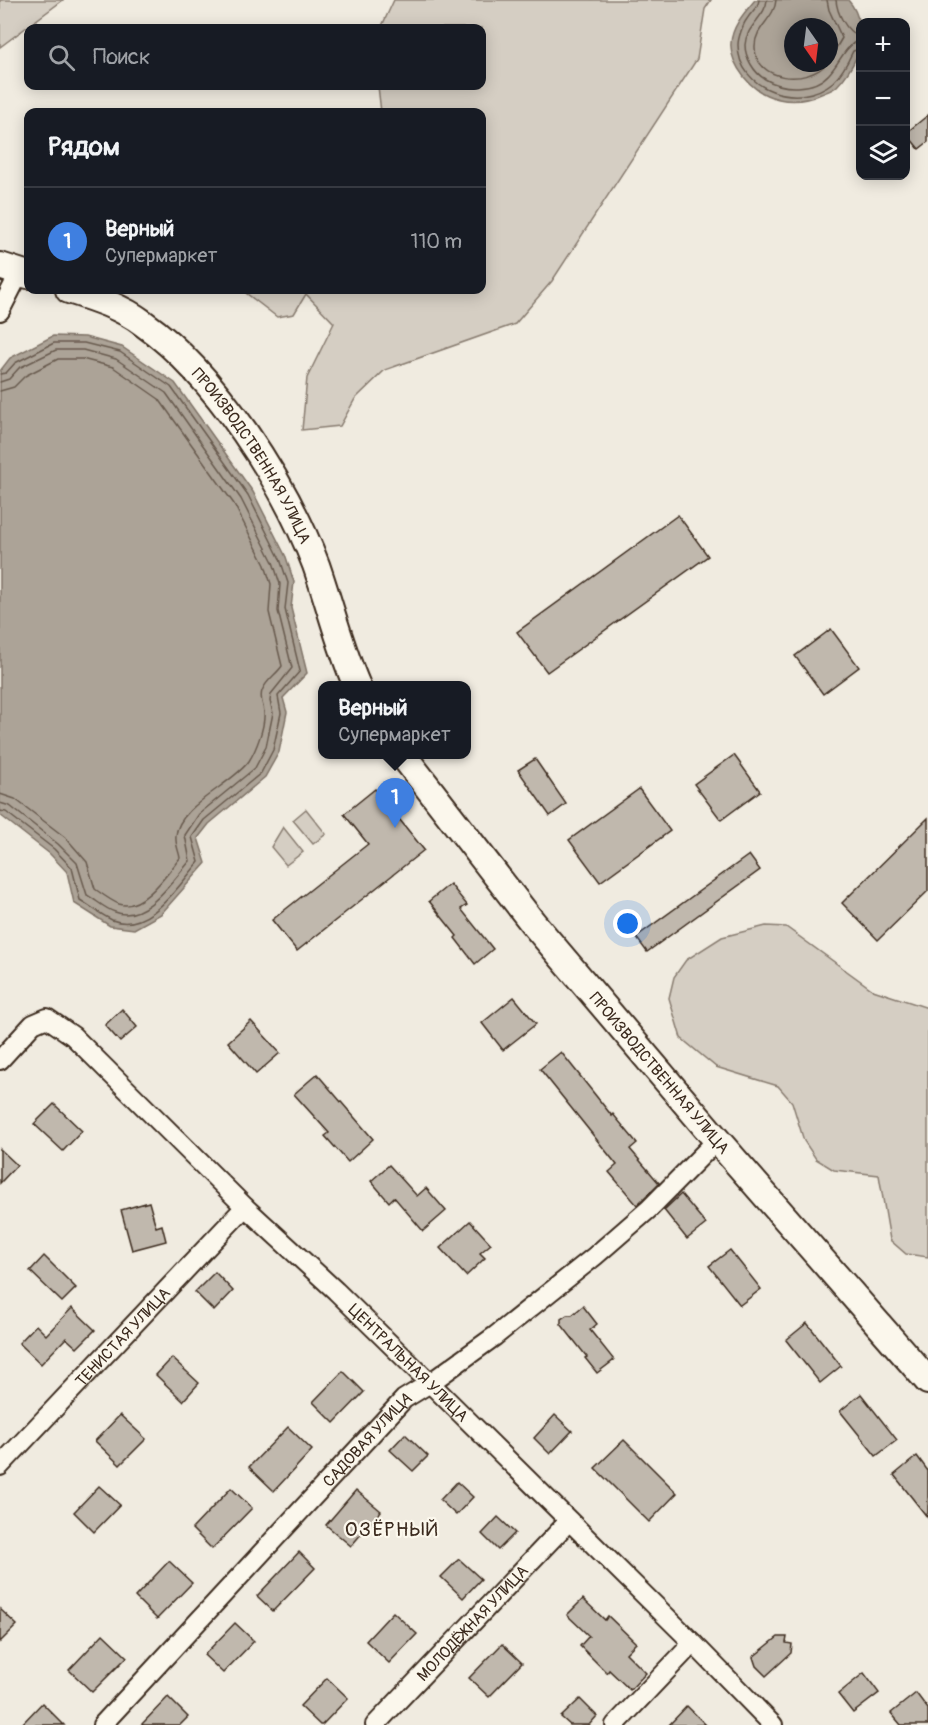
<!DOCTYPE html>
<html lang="ru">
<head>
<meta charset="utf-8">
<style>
	body { margin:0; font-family:Pangolin,sans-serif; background:#242831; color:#f1f3f6 }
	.controls { position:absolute; right:18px; top:18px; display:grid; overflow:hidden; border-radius:12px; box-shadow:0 3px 15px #0003 }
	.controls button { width:54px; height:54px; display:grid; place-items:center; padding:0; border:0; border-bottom:2px solid #363941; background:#171b24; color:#f1f3f6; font:30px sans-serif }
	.compass { position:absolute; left:784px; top:18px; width:54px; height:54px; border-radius:50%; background:#171b24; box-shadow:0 3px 15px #0003; rotate:166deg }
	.you { position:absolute; left:628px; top:924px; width:21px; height:21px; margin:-15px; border:4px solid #fff; border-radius:50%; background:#1a73e8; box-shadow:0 0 0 9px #1a73e833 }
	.badge { display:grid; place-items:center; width:39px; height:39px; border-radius:50%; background:#1f6fb2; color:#fff; font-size:20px; font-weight:700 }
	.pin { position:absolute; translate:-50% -50px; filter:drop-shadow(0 2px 3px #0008) }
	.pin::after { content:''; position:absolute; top:32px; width:21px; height:18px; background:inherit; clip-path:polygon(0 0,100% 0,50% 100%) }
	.popup { position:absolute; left:318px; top:681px; width:153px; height:78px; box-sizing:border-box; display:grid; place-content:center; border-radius:12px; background:#171b24; filter:drop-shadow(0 2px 4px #0005); font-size:20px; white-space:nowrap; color:#9ea1a6 }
	.popup b { font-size:22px; color:#f1f3f6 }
	.popup::after { content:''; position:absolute; left:50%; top:100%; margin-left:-12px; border:12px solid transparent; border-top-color:#171b24 }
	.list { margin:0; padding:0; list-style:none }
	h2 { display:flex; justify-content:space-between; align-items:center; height:78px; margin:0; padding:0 24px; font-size:26px }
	h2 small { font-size:20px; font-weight:400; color:#9ea1a6 }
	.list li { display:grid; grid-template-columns:39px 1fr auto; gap:18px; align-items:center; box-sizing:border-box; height:108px; padding:0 24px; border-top:2px solid #363941 }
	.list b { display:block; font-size:22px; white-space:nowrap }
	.list p { margin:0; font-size:20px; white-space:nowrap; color:#9ea1a6 }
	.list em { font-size:20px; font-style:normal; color:#9ea1a6 }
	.icon { flex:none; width:33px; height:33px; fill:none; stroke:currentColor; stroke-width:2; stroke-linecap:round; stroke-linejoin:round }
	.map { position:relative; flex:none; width:928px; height:1725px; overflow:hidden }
	.search { position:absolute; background:#171b24; box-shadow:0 3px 15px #0003; left:24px; top:24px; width:462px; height:66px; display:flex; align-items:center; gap:15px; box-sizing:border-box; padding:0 21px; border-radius:12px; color:#9ea1a6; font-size:22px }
	.panel { position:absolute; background:#171b24; box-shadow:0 3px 15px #0003; left:24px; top:108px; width:462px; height:186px; border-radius:12px }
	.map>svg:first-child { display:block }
	.green { fill:#d5cec3; stroke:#887c70; stroke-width:1.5 }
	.water { fill:#aca397; stroke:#7f7367; stroke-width:1.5; fill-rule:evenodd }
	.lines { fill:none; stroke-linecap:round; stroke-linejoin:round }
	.shore { stroke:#685a4e; stroke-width:1.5 }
	.building { fill:#c0b8ad; stroke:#3b2a1e; stroke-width:1.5 }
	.street-casing { stroke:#3b2a1e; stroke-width:22 }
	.secondary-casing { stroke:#3b2a1e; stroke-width:30 }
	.street { stroke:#fbf7ec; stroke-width:18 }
	.secondary { stroke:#fbf7ec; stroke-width:26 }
	.labels { text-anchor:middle; stroke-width:4.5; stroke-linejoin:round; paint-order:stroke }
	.street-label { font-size:16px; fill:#3b2a1e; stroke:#fbf7ec }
	.quarter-label { font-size:20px; letter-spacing:1.5px; fill:#3b2a1e; stroke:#fbf7ec }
</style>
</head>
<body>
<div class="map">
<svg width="928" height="1725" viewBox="0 0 928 1725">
	<rect width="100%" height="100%" fill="#f0ebe0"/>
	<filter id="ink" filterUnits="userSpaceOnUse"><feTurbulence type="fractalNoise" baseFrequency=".0167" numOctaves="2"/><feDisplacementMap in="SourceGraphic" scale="12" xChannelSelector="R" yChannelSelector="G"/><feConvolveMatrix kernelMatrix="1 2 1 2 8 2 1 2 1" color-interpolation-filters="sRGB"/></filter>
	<g filter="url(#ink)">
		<g class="green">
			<polygon points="0,0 63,0 0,47"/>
			<polygon points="394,0 711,0 705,9 697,59 552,281 515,324 385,370 355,399 340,426 302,430 307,378 334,323 306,294 294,314 277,317 242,290 482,290 482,112 381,112 378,86 482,86 482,28 381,28"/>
			<polygon points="306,809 326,834 313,844 293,820"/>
			<polygon points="283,827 303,852 286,865 271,847"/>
			<polygon points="766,926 786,927 873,990 928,1008 928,1257 906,1254 890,1240 879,1175 834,1170 816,1159 804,1141 792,1102 778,1086 716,1067 681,1038 669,998 674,977 686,960 722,937"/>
		</g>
		<g class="water">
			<path d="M755 0H848C860 13 865 40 857 56 852 67 846 77 837 86 833 90 826 92 821 94 793 107 762 100 744 77 737 68 730 55 731 43 732 26 745 12 755 0ZM793 27H829V63H793Z"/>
			<polygon points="53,336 85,337 122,347 175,383 253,492 286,557 294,582 291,608 307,673 283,698 287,712 279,752 265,777 209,824 198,838 206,863 161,914 134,929 110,926 74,903 67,872 50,854 0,815 0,371 10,358"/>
		</g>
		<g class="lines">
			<g class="shore">
				<path d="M759 0C758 8 751 12 747 19 743 24 738 38 738 45 738 91 800 110 833 82 842 74 848 62 853 51L860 49"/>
				<path d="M767 0C766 16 746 26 745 45 745 57 754 73 765 79 783 90 814 91 829 74 840 62 844 48 858 40V36C846 31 837 13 836 0"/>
				<path d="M776 0C775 18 755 27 755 46 754 82 808 86 827 63"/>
				<polyline points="827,0 829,10 842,38 829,60"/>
				<path d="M0 374 6 373 15 363 54 343H84L120 352 171 387 248 495 280 559 288 583 285 609 300 671 278 696 281 713 273 750 261 773 204 820 192 837 199 862C178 886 149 934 112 920 101 915 90 906 80 900L72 868 54 849 6 812 0 811"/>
				<path d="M0 382 9 379 19 368 56 350H83L116 359 166 393 241 499 273 562 280 584 278 611 292 668 271 694 270 701 273 713 266 747 255 768 199 814 185 835 190 861C173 880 145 924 115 912 105 909 96 900 87 895L77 863 58 844 10 806 0 803"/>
				<path d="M0 391 14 387 25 376 58 359H82L113 367 159 399 234 504 265 565 271 584 269 612 282 666C277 674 266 680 262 691 259 699 264 705 264 713 265 727 256 750 249 761 233 784 178 806 176 836 175 844 179 851 180 858 167 874 142 912 119 904 111 901 102 894 95 889L87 862 66 838 15 799 0 794"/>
			</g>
		</g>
		<g class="building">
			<polygon points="928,115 928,142 919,149 906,133"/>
			<polygon points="678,515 708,556 547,672 517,632"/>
			<polygon points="831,629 859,667 823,694 795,656"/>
			<polygon points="734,755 760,791 721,820 694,784"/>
			<polygon points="535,759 566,804 550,816 518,770"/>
			<polygon points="375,789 424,850 297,951 272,920 368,844 344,814"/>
			<polygon points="639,789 670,831 600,882 569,840"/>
			<polygon points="928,818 928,891 878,940 842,903"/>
			<polygon points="749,855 760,870 647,952 636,937"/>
			<polygon points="450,884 467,905 461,909 493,949 475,964 455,938 457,936 429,901"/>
			<polygon points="514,997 536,1024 503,1050 482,1023"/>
			<polygon points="122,1009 137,1027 120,1042 105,1025"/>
			<polygon points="251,1021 280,1053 256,1074 228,1042"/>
			<polygon points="561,1052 612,1116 613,1114 637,1143 630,1149 659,1183 637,1205 609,1172 617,1165 540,1069"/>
			<polygon points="317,1074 373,1139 348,1162 325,1136 329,1133 294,1094"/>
			<polygon points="54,1104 82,1131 63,1151 34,1124"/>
			<polygon points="0,1149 17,1165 0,1183"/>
			<polygon points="389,1165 417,1196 426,1188 446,1211 423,1231 394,1197 389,1202 371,1181"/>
			<polygon points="681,1194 706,1224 687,1239 664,1210"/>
			<polygon points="149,1202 156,1227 162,1225 166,1241 132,1250 121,1210"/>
			<polygon points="470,1221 491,1244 480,1253 485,1258 466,1276 440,1248"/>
			<polygon points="730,1250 761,1289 740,1305 709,1266"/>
			<polygon points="44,1256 76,1288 62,1302 30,1271"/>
			<polygon points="215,1272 233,1291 214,1311 195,1292"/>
			<polygon points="583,1306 597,1324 590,1330 614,1360 597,1373 585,1358 587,1357 561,1324 561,1319 567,1315 572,1315"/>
			<polygon points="72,1308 95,1330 77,1348 66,1338 41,1364 19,1343 36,1325 46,1335"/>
			<polygon points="807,1323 841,1366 820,1383 786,1340"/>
			<polygon points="172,1358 199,1383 183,1401 156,1375"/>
			<polygon points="343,1371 364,1392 334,1423 313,1402"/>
			<polygon points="861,1394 897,1440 876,1456 840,1411"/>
			<polygon points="120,1415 146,1439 120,1465 95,1441"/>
			<polygon points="555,1415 572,1431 550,1454 534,1438"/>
			<polygon points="288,1427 312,1450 274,1491 249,1467"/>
			<polygon points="405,1434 428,1456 413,1471 390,1450"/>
			<polygon points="624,1440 677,1493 649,1522 595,1468"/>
			<polygon points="917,1456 928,1471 928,1518 894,1475"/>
			<polygon points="457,1482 473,1497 456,1515 440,1500"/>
			<polygon points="99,1486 120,1505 94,1532 74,1512"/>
			<polygon points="231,1488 252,1508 212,1549 192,1529"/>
			<polygon points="356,1490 381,1511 351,1546 326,1525"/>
			<polygon points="498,1517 515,1533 498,1550 482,1534"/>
			<polygon points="299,1552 315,1568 273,1611 257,1596"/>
			<polygon points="459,1559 481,1579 463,1598 441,1577"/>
			<polygon points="169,1561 192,1583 157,1619 135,1597"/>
			<polygon points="583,1599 605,1620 608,1616 636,1643 626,1653 646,1673 630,1690 609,1670 607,1673 580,1646 589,1636 567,1615"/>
			<polygon points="0,1609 17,1625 0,1642"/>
			<polygon points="393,1612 417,1634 389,1663 366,1641"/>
			<polygon points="235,1623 254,1641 223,1673 204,1655"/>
			<polygon points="103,1634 127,1657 92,1692 69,1670"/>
			<polygon points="778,1637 787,1637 786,1643 792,1644 791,1653 766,1676 756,1666 753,1657"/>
			<polygon points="502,1644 522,1663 489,1697 469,1678"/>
			<polygon points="864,1673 879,1693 853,1713 838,1694"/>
			<polygon points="327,1678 348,1698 322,1725 320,1725 300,1706"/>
			<polygon points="916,1693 928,1709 928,1725 901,1725 891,1713"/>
			<polygon points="168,1697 188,1717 180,1725 141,1725"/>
			<polygon points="580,1699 597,1716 589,1725 570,1725 561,1717"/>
			<polygon points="42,1703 64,1725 21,1725"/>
			<polygon points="687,1706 706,1725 669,1725"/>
		</g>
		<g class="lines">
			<defs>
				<g id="street">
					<polyline points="0,311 20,272"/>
					<path id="s1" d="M0 1060 33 1024 47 1018 73 1036 245 1207 336 1291 430 1383 693 1643 773 1725"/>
					<path id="s2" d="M0 1466 245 1207"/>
					<path id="s3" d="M102 1725 404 1399 430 1383 495 1336 595 1256 649 1209 717 1140"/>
					<path id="s4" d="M375 1725 569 1521"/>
					<polyline points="615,1725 693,1643"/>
				</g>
				<g id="secondary">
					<polyline points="0,266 28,275"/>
					<path id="s5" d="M69 290C94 298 122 307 143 323 215 374 285 483 316 565 330 605 340 647 357 686"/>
					<path id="s6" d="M402 754 533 923 717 1140 928 1381"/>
				</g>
			</defs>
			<use href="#street" class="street-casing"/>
			<use href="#secondary" class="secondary-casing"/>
			<use href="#street" class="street"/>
			<use href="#secondary" class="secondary"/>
		</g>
	</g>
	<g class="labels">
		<g class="street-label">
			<text dy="6" stroke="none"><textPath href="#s5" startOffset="255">ПРОИЗВОДСТВЕННАЯ УЛИЦА</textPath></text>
			<text dy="6" stroke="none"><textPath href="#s6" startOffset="410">ПРОИЗВОДСТВЕННАЯ УЛИЦА</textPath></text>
			<text dy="6" stroke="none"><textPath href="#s2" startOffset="178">ТЕНИСТАЯ УЛИЦА</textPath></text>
			<text dy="6" stroke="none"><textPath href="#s1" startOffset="564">ЦЕНТРАЛЬНАЯ УЛИЦА</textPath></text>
			<text dy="6" stroke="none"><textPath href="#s3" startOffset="390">САДОВАЯ УЛИЦА</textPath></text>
			<text dy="6" stroke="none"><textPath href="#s4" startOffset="141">МОЛОДЁЖНАЯ УЛИЦА</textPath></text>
		</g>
		<g class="quarter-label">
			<text x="392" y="1536">ОЗЁРНЫЙ</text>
		</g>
	</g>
</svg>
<div class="controls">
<button>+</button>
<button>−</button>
<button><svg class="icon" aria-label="layers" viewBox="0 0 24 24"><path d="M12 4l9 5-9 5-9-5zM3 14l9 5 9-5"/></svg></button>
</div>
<svg class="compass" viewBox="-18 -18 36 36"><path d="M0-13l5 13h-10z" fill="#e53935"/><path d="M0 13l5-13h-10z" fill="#9ea1a6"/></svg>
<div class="you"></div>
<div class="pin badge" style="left:395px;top:828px;background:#3f7fe0">1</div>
<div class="popup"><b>Верный</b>Супермаркет</div>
<div class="search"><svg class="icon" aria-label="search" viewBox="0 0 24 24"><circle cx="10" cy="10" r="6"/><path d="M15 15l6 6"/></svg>Поиск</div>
<section class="panel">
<h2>Рядом<small></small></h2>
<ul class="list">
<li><span class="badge" style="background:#3f7fe0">1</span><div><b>Верный</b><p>Супермаркет</p></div><em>110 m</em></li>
</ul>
</section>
</div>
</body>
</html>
